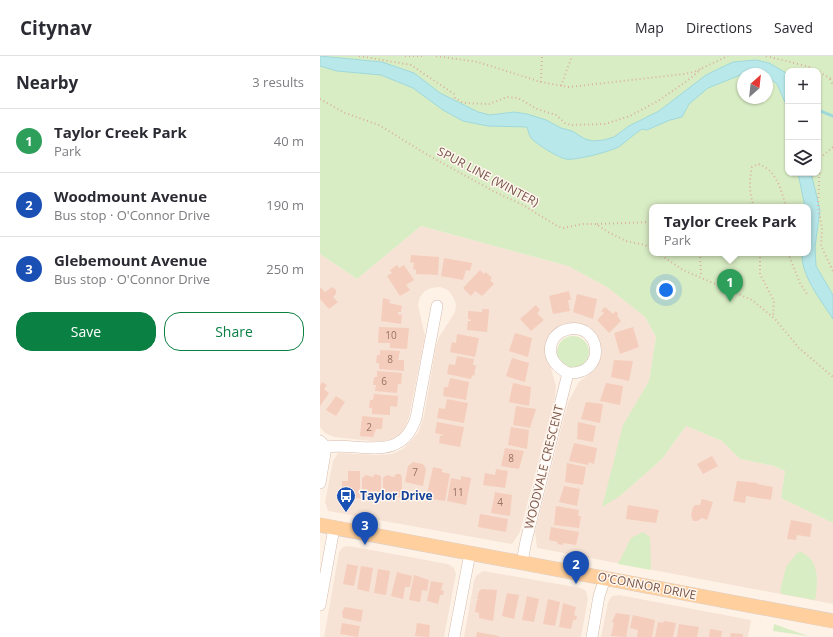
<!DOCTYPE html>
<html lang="en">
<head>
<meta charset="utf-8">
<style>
	body { margin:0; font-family:"Open Sans",sans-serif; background:#f7f7f7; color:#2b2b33 }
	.controls { position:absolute; right:12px; top:12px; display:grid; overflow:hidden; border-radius:8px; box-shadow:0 1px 3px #0004 }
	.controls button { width:36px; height:36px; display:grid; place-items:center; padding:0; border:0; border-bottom:1px solid #e1e1e2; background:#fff; color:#2b2b33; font:20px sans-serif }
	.compass { position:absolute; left:417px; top:12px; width:36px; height:36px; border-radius:50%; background:#fff; box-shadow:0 1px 3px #0004; rotate:27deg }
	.you { position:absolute; left:346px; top:234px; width:14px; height:14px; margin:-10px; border:3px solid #fff; border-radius:50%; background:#1a73e8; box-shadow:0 0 0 6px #1a73e833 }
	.badge { display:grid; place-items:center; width:26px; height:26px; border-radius:50%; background:#0b8043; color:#fff; font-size:13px; font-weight:700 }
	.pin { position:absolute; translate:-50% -33px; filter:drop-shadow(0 1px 2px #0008) }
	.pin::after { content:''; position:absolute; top:21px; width:14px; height:12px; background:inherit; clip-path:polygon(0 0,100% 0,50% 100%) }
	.popup { position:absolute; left:329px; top:148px; width:162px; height:52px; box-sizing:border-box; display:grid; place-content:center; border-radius:8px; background:#fff; filter:drop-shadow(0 1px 3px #0005); font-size:13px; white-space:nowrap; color:#7c7c81 }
	.popup b { font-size:15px; color:#2b2b33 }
	.popup::after { content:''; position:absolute; left:50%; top:100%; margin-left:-8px; border:8px solid transparent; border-top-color:#fff }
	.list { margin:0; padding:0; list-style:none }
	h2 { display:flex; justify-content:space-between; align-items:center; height:52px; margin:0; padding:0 16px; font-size:17px }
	h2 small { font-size:13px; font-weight:400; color:#7c7c81 }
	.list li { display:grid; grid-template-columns:26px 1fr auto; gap:12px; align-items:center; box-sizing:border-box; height:64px; padding:0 16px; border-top:1px solid #e1e1e2 }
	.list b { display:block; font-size:15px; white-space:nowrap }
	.list p { margin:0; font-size:13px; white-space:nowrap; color:#7c7c81 }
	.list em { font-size:13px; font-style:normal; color:#7c7c81 }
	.actions { display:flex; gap:8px; padding:12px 16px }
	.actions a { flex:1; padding:9px 0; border:1px solid #0b8043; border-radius:16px; text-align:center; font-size:14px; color:#0b8043 }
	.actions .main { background:#0b8043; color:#fff }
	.icon { flex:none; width:22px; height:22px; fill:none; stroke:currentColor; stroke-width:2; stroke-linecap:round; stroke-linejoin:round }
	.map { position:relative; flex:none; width:513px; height:581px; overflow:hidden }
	header { display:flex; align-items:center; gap:24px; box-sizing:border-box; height:56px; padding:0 20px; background:#fff; border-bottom:1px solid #e1e1e2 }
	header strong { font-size:19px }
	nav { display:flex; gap:22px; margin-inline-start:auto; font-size:14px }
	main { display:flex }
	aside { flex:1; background:#fff }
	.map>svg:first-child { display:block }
	.residential { fill:#f6e3d5 }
	.green { fill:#d9edc4; fill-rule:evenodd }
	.water { fill:#b9e8ea; stroke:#9fd9dc }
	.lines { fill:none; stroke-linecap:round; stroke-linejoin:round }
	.stream { stroke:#9fd9dc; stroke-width:3 }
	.building { fill:#f5cdbc }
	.minor-casing { stroke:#d4bbae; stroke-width:12 }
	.major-casing { stroke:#dacfcc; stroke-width:15 }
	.path { stroke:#dbb09f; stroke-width:2; stroke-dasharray:1 3; stroke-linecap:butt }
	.minor { stroke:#fff; stroke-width:11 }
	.major { stroke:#ffd09d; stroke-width:14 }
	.labels { text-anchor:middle; stroke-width:3; stroke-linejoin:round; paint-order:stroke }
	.number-label { font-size:10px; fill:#997366 }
	.street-label { font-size:12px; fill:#7a5549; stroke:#fff7ef }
	.transit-label { font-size:12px; font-weight:bold; fill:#164399; stroke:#fff7ef; text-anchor:start }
</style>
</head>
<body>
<header>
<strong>Citynav</strong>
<nav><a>Map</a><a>Directions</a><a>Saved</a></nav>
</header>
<main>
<aside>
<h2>Nearby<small>3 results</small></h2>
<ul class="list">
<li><span class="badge" style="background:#2e9e5b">1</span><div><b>Taylor Creek Park</b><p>Park</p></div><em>40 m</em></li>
<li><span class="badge" style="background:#1a4fb4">2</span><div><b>Woodmount Avenue</b><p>Bus stop · O'Connor Drive</p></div><em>190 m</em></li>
<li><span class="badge" style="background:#1a4fb4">3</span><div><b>Glebemount Avenue</b><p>Bus stop · O'Connor Drive</p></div><em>250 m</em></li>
</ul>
<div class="actions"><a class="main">Save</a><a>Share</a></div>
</aside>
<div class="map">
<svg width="513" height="581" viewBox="0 0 513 581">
	<rect width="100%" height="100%" fill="#fef2e7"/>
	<g class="residential">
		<polygon points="101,170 248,210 287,231 325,261 336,281 329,325 303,370 300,440 342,403 366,370 402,385 420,403 454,410 465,415 461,442 513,467 513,548 217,492 215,476 248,346 259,326 274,314 279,306 282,295 279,284 239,272 229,305 236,330 235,341 200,476 192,488 8,455 5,446 13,405 18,397 56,399 72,398 83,393 98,377 104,360 116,290 119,281 135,256 136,248 133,241 128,234 120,231 111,232 105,235 100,241 98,249 105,280 89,361 85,372 81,378 68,385 60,386 14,381 5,377 0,371 0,198 37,223"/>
		<polygon points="29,490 128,508 134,512 136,518 124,581 4,581 19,496 23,491"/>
		<polygon points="163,515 261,532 266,535 268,543 261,581 144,581 154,525 156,520"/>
		<polygon points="299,539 431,564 428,581 281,581 288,546 292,540"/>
	</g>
	<g class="green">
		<path d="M0 0H513V467L461 442 465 415 454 410 420 403 402 385 366 370 342 403 300 440 282 451 303 369 329 325 336 281 325 261 287 231 248 210 101 170 37 223 0 198ZM468 15H498V117H468ZM423 18H447V42H423ZM332 151H488V197H332Z"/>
		<circle cx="253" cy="296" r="16"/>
		<polygon points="323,476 330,481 331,514 298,508 311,482"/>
		<path d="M481 496C500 504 498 527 495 544L462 538 460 535 466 511 477 497Z"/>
		<polygon points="454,568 488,580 453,575"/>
	</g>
	<g class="water">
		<path d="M0 0 62 6 94 17 120 37 158 56 170 59 194 56 207 58 226 64 241 72 252 75 265 83 273 85 284 84 294 81 309 70 339 55 386 19 413 6 436 4 449 7 468 18V53L457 28 447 21V18H423L388 32 369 48 362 61 350 64 327 74 322 73C314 78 308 84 300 90 293 95 254 105 246 103 239 102 216 88 211 82 209 79 208 74 207 71L168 70 143 65 123 54 93 32 61 19 17 15 0 10Z"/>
		<path d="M478 117H491L500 154 495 191 496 210 513 239V263C501 244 481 220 482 197H488V151H485Z"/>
	</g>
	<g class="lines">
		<polyline class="stream" points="498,54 513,60"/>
	</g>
	<g class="building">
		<polygon points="91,199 119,201 118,219 96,218 96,214 93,213 94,207 90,206"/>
		<polygon points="124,202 152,207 150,215 146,214 143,224 121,220"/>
		<polygon points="77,209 79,212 84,209 94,224 86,229 90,234 80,240 67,220 72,217 70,214"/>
		<polygon points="160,214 164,218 166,216 172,222 170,224 174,228 162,240 155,235 151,240 143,232"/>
		<polygon points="0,231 5,236 12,231 16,234 16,238 13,241 18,246 9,253 0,243"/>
		<polygon points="249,235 251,244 248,244 250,255 233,258 229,240"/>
		<polygon points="257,238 277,243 273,263 253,256"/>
		<polygon points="63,242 70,244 69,247 82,250 81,256 78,256 78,258 82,259 81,268 61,265"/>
		<polygon points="216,249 220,254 217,257 224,264 211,275 200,263"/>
		<polygon points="285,251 293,258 296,255 298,258 297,260 301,265 289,277 277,264 284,257 281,255"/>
		<polygon points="162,253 169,253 169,256 167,276 147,274 148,265 151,265 151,264 148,263 148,255 162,256"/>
		<polygon points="59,271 89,272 87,293 70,292 70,287 58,287"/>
		<polygon points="313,271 319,291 300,298 294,277"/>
		<polygon points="195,277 212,282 208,301 189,295"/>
		<polygon points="137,278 159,282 155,301 130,296 132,286 136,287"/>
		<polygon points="60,294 80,295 78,304 84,304 84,315 59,313 59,307 56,307 57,299 60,299"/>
		<polygon points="137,300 154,303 153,309 156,309 154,320 152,319 151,323 127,318 129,308 135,309"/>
		<polygon points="192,302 209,307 205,326 186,320"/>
		<polygon points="294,304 313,305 309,325 291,321"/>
		<polygon points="57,315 82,317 81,328 78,328 77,337 55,335 56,329 53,329 54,321 57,321"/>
		<polygon points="130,322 149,326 146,344 123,340 124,331 128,331"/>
		<polygon points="2,326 7,329 4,333 9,337 0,350 0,330"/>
		<polygon points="193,327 211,331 209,350 189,346"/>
		<polygon points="286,327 303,330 300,349 280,345"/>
		<polygon points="54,338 78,340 77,351 70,350 70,359 52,358 52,352 49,352 50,344 53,344"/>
		<polygon points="16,340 25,346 16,360 6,354"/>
		<polygon points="127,343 148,347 144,367 117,362 119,352 125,353"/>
		<polygon points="266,346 283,348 280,367 261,363"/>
		<polygon points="196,350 216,353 210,372 193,369"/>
		<polygon points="42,360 63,362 62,373 56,373 53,381 40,380"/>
		<polygon points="117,366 144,371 140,391 119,387 120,380 124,379 115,377"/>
		<polygon points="258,366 276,370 273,386 257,383"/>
		<polygon points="191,371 209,374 207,393 188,389"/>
		<polygon points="254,387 277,392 274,408 269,406 268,409 249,405"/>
		<polygon points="185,392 204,395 199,413 181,410"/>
		<polygon points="392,400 398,410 383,418 377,408"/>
		<polygon points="93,406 103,408 106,413 103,430 85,426 88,410"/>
		<polygon points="247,407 266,411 263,429 245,426"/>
		<polygon points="113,411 122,413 122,416 130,418 125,445 106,442"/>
		<polygon points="176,413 188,415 185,432 163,429 165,417 175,419"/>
		<polygon points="28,415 40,415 40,442 22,443 22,425 28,425"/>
		<polygon points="55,418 61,420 61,441 42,441 42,422 46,419 53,421"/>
		<polygon points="76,418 80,418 82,421 82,441 76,441 74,445 69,445 68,441 63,441 63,422 67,419 74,421"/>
		<polygon points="141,420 151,422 146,449 127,445 131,422 141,424"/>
		<polygon points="417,425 438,427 437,428 453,431 451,444 426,440 425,447 413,445"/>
		<polygon points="244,430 260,433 257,450 239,446"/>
		<polygon points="175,436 192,439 190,460 171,457"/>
		<polygon points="382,443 393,446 387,464 382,462 377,465 373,465 371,459 373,451 375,449 380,449"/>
		<polygon points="308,449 339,454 336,467 306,463"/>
		<polygon points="236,450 259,454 258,460 261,460 259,472 234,469"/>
		<polygon points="160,458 188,463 186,476 158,471"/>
		<polygon points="471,464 492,468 490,481 477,479 476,484 467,483"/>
		<polygon points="231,471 259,476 256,489 243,487 243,489 237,488 238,486 229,484"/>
		<polygon points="27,508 38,510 34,530 23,528"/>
		<polygon points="41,510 53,512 49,536 37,533"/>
		<polygon points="58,513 70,515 66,539 54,537"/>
		<polygon points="77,516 92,520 90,531 85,531 83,543 71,540"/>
		<polygon points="94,519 109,524 107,535 102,534 100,546 89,544"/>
		<polygon points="111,525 123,527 121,534 124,535 123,539 120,539 118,548 107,545"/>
		<polygon points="162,533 177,534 173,565 159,562 159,557 155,556 157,544 160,544 157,543 159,535"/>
		<polygon points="187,537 199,539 194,563 182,560"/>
		<polygon points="207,540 219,543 214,566 202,564"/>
		<polygon points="228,543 240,546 235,570 223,568"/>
		<polygon points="243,547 256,551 254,559 257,560 256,564 253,564 251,573 239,571"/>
		<polygon points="25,551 43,554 41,566 23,562 22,556"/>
		<polygon points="296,557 310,559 306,581 291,580 294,567 292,566"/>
		<polygon points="313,559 335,564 332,581 317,581 318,574 310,572"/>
		<polygon points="344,565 356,567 353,581 335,581 338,566 343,567"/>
		<polygon points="22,567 40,570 38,581 20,578"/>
		<polygon points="97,567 110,569 109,581 95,580"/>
		<polygon points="359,568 379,571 377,581 357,581"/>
		<polygon points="390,573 402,575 401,581 389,581"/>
		<polygon points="157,576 179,580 179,581 156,581"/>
		<polygon points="411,577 423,578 423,581 410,581"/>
	</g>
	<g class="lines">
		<defs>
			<g id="minor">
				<polyline points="0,385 6,391 0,427"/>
				<path d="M6 391C41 386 81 408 96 362L117 250"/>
				<path d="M202 506 206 485 248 317C288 319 281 267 249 273 243 274 238 277 234 282 225 297 234 310 248 317"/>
				<polyline points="0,549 14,472"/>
				<polyline points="134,581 150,497"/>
				<polyline points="272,581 279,540 285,522"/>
			</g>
			<polyline id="major" points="0,469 513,565"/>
		</defs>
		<use href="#minor" class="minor-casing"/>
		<use href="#major" class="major-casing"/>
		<g class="path">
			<polyline points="39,0 91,9 134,38 135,42 143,47 169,48 187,41 198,42 217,53 236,59 245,67 251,69 285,68 310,60 338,45 371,22 381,13"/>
			<polyline points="85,0 103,0"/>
			<polyline points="116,0 158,6 221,26 249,31 364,18 374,16 408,0"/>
			<polyline points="446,0 490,11 513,24"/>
			<polyline points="510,23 513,29"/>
			<polyline points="221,26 222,0"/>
			<polyline points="241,30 252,0"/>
			<polyline points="0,43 25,57 59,69 106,98 173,135 203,149 237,170 244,172 262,168 276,168 288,176 306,185 325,189 332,193"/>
			<polyline points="513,91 500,102 498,151 502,172 501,190 513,215"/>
			<path d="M434 151C429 136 429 126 432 111L438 108C457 114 461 134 466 151"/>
			<polyline points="277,168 332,166"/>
			<polyline points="338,197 363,214 432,244 455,263 479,292 513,321"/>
			<polyline points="380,197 381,221"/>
			<polyline points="440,197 440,218 454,245 453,261"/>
			<polyline points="468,197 480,227 487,238"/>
		</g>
		<use href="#minor" class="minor"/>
		<use href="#major" class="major"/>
	</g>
	<defs>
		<symbol id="bus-pin" viewBox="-11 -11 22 30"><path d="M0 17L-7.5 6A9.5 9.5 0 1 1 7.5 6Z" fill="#1a4fb4" stroke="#fff7ef"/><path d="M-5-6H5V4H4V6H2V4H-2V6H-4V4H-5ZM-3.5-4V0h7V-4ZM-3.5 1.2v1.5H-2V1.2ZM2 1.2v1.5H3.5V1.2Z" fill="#fff"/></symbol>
	</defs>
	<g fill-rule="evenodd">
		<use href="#bus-pin" x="15" y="429" width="22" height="30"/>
	</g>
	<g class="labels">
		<g class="number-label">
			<text x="71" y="283">10</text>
			<text x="70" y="307">8</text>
			<text x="64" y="329">6</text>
			<text x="49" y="375">2</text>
			<text x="191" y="406">8</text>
			<text x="95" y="420">7</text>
			<text x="138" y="440">11</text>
			<text x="180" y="450">4</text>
		</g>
		<g class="street-label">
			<text transform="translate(168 121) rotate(28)" y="4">SPUR LINE (WINTER)</text>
			<text transform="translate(224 411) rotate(-76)" y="4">WOODVALE CRESCENT</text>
			<text transform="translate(327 530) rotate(11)" y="4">O'CONNOR DRIVE</text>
		</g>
		<g class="transit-label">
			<text x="40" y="444">Taylor Drive</text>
		</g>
	</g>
</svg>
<div class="controls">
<button>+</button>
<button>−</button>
<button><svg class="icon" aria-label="layers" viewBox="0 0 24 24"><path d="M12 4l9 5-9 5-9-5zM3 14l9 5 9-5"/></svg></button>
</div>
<svg class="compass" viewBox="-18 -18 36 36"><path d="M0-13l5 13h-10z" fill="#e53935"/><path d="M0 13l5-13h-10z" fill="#7c7c81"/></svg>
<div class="you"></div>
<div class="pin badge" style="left:410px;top:246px;background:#2e9e5b">1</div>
<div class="popup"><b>Taylor Creek Park</b>Park</div>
<div class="pin badge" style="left:256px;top:528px;background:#1a4fb4">2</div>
<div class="pin badge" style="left:45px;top:489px;background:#1a4fb4">3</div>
</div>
</main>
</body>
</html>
